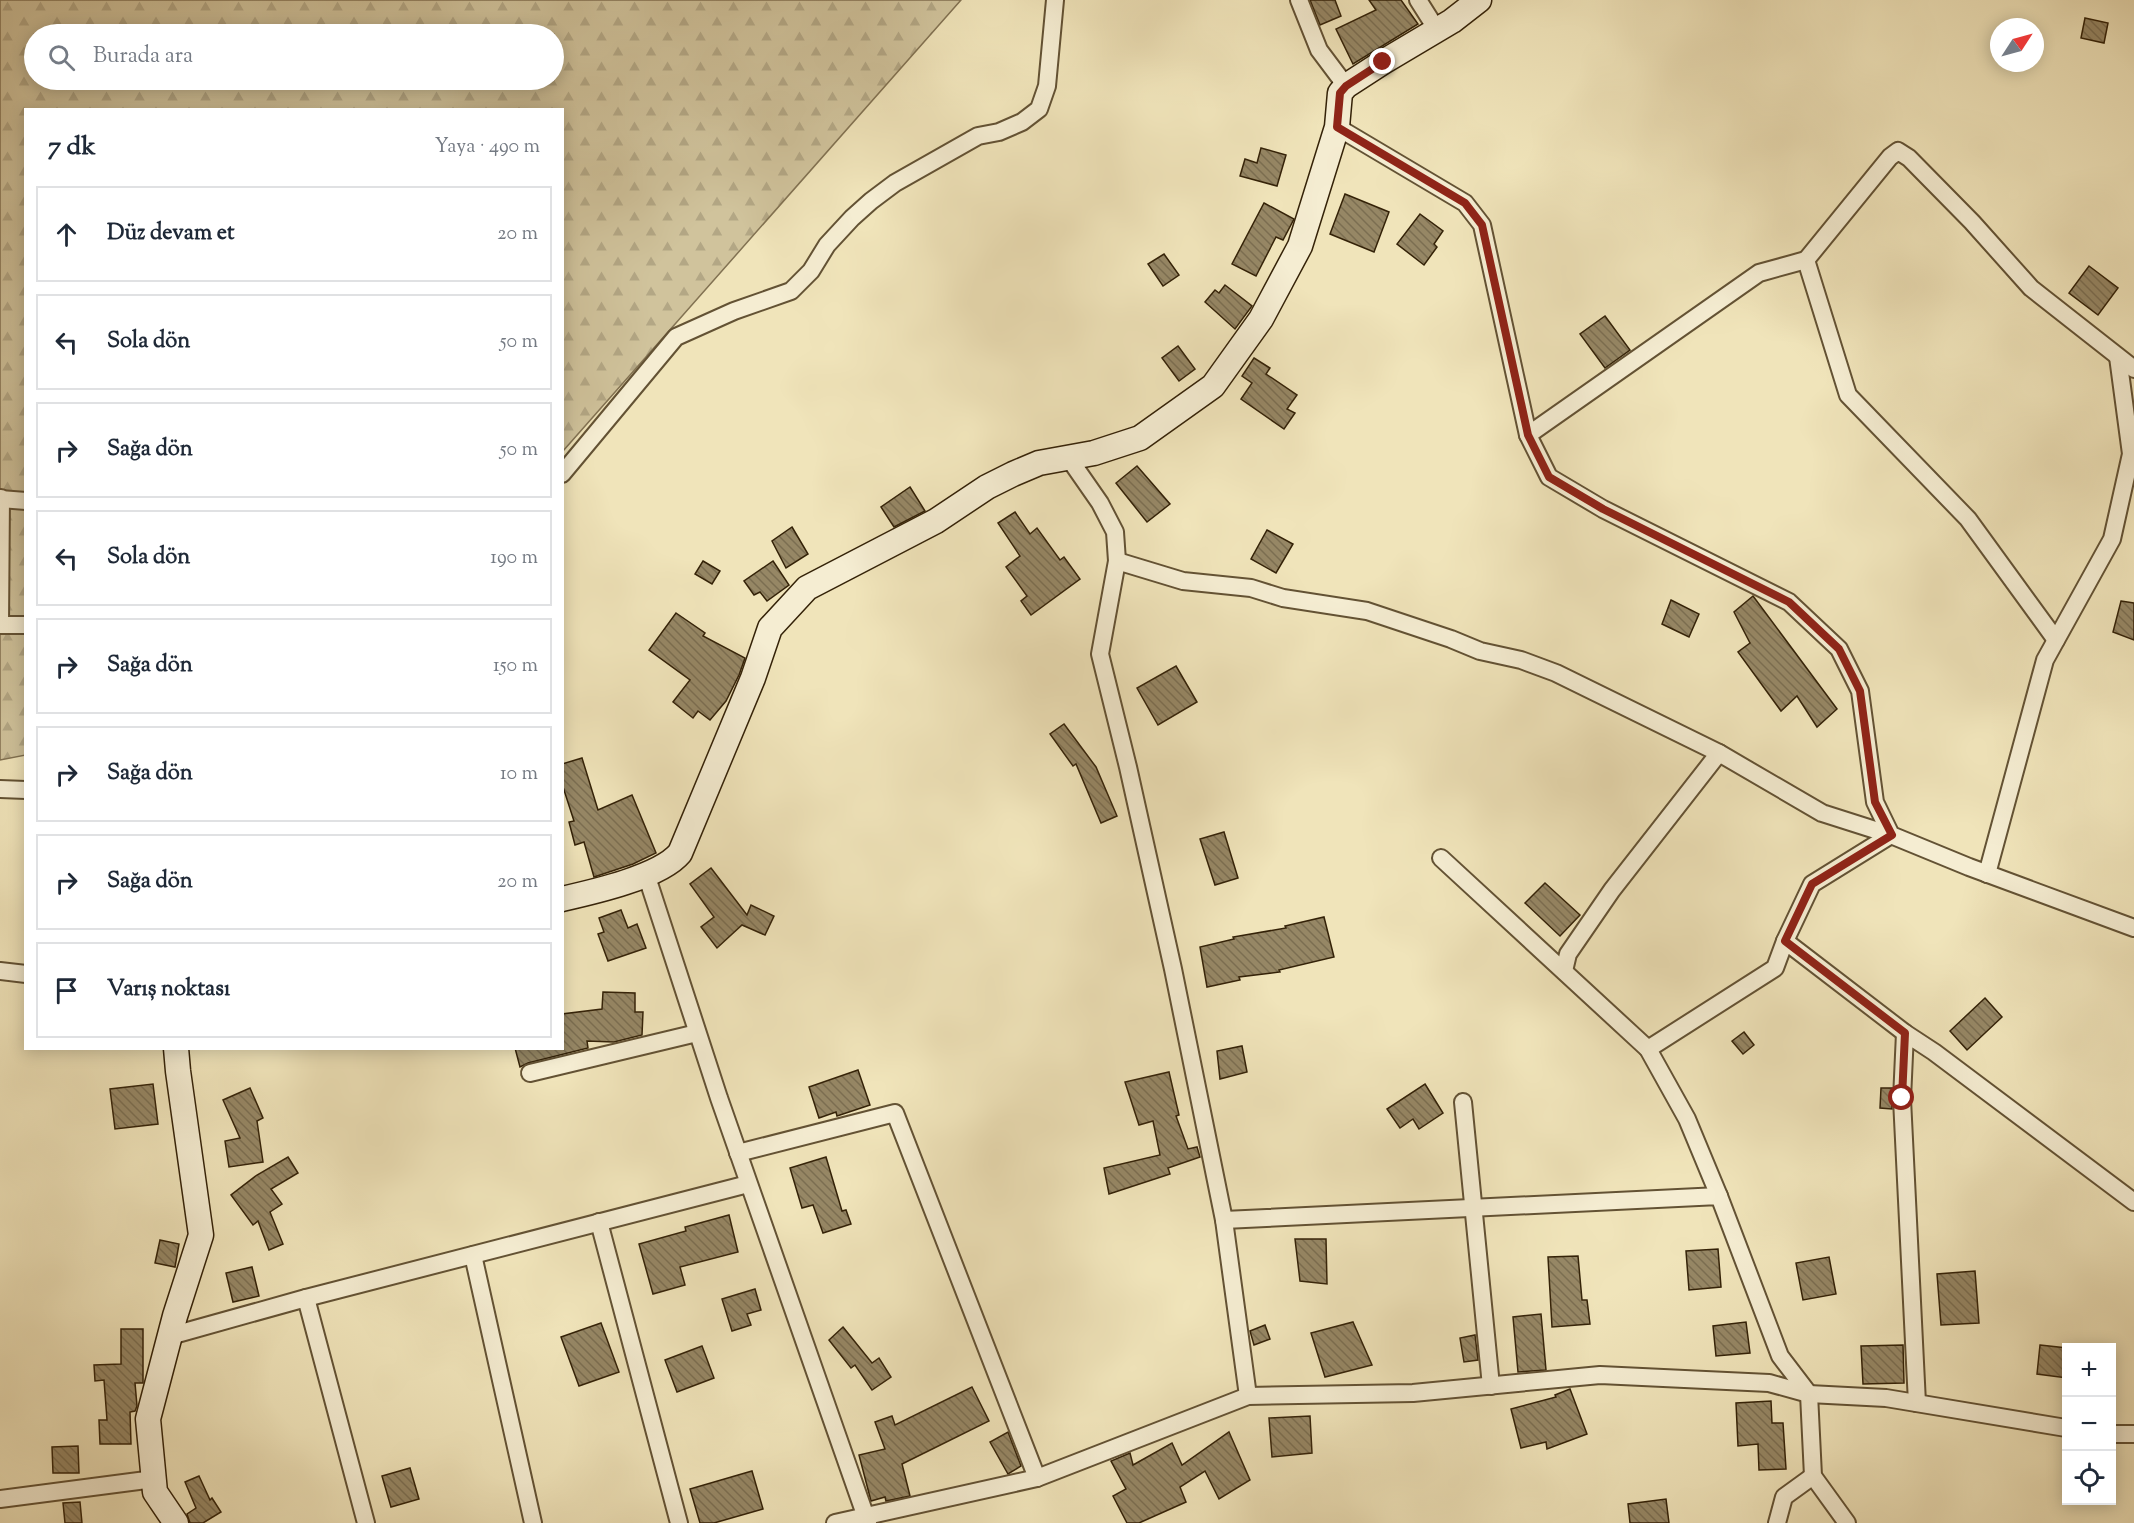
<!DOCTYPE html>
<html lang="tr">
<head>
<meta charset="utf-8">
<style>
	body { margin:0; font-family:"Sorts Mill Goudy",serif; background:#f2f2f3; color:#1f2937 }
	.controls { position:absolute; right:18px; bottom:18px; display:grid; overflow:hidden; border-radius:0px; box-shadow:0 3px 15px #0003 }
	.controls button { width:54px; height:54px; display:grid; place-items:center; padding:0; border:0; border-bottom:2px solid #e0e1e3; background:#fff; color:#1f2937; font:30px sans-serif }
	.compass { position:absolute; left:1990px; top:18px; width:54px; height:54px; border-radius:50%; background:#fff; box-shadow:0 3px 15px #0003; rotate:54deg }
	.stop { position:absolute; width:18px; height:18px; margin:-14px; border:4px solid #8f2418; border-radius:50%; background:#fff }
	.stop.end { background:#8f2418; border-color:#fff; box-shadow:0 2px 6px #0008 }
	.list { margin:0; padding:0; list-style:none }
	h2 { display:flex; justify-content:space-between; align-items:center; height:78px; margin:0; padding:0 24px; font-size:26px }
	h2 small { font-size:20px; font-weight:400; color:#747a83 }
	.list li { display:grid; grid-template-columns:39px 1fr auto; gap:18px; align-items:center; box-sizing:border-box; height:96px; margin:0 12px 12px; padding:0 12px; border:2px solid #e0e1e3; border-radius:0px }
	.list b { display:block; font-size:22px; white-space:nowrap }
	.list em { font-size:20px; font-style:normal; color:#747a83 }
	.icon { flex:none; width:33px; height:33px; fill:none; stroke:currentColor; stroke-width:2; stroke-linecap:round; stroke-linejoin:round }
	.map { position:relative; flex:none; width:2134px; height:1523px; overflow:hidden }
	.search { position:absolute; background:#fff; box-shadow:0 3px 15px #0003; left:24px; top:24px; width:540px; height:66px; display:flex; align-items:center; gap:15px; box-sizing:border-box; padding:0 21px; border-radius:33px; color:#747a83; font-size:22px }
	.panel { position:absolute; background:#fff; box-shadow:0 3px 15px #0003; left:24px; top:108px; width:540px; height:942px; border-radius:0px }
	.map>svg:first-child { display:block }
	.forest { fill:url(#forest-firs); stroke:#827252; stroke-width:1.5; fill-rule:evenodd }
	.building { fill:url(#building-back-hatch); stroke:#342208; stroke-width:1.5 }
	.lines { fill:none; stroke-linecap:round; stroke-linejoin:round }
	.street-casing { stroke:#635234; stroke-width:20 }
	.secondary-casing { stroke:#342208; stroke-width:27 }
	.street { stroke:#f5edd2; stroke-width:16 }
	.secondary { stroke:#f5edd2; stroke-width:24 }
	.route { stroke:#8f2418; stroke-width:8 }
</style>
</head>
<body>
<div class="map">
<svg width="2134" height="1523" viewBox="0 0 2134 1523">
	<defs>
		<pattern id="forest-firs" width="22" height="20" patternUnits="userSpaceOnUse" patternTransform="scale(1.5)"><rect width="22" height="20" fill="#d0c39c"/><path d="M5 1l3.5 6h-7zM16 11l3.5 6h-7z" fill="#b3a785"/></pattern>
		<pattern id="building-back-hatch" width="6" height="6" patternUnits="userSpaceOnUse" patternTransform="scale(1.5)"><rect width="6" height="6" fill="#968765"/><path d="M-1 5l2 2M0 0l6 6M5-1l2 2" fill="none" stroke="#7b6e51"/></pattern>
	</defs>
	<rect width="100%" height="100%" fill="#f0e4ba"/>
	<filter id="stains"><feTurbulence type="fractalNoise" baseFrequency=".00333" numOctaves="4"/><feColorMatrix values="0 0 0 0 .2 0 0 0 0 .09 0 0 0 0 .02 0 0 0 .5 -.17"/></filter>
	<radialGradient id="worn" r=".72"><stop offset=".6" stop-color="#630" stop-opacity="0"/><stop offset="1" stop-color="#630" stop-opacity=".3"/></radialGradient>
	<path class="forest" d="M0 0H961L563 451 562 110H26V755L0 760ZM34 34H554V80H34Z"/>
	<g class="building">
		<polygon points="1310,0 1335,0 1341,16 1320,25"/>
		<polygon points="1369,0 1401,0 1418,24 1353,64 1336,29 1376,10"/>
		<polygon points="2085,18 2108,23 2104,43 2081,38"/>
		<polygon points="1261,148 1286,155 1277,186 1240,176 1245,159 1257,163"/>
		<polygon points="1345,194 1389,212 1374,252 1330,234"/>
		<polygon points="1264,203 1294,219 1283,240 1276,237 1256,276 1232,264"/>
		<polygon points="1420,214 1443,231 1434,244 1437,247 1424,265 1397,244"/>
		<polygon points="1164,254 1179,275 1163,286 1148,264"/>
		<polygon points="2089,266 2118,288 2098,315 2069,293"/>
		<polygon points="1225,285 1252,306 1235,329 1205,302 1215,290 1219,293"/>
		<polygon points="1605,316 1630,350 1605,368 1580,334"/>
		<polygon points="1178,346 1195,369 1179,381 1162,358"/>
		<polygon points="1254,358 1270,368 1266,374 1297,395 1287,409 1295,413 1284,429 1241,399 1252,383 1242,376"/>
		<polygon points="1137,466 1170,504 1147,522 1116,483"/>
		<polygon points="910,487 925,511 894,527 881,507"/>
		<polygon points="1015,512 1030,534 1037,528 1060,560 1064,557 1080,579 1031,615 1021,601 1027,596 1006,567 1020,556 998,523"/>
		<polygon points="792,527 808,554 786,568 772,541"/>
		<polygon points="1267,530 1293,544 1276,573 1251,559"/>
		<polygon points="703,561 720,571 712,584 695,574"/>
		<polygon points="773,561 789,585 767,601 760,592 754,595 744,581"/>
		<polygon points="1753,596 1837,709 1817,727 1797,696 1781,711 1738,652 1750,643 1734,612"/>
		<polygon points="1671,600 1699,614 1689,637 1662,624"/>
		<polygon points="2121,601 2134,603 2134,640 2113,632"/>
		<polygon points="676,613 705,633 703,636 745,658 739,675 726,701 710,720 698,711 693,718 673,702 690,680 649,650"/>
		<polygon points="1176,666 1197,702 1158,725 1137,688"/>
		<polygon points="1064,724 1096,767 1117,816 1101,823 1076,764 1073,766 1050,734"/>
		<polygon points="582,758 598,810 632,795 656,853 633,864 594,877 584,842 575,845 569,822 574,821 562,784 562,764"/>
		<polygon points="1224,832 1238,878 1215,885 1200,839"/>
		<polygon points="711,868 747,915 751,905 774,916 765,935 742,925 717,948 701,927 714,917 690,884"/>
		<polygon points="1545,883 1580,915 1560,936 1525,903"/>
		<polygon points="621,910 628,928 637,924 646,948 608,961 598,934 604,932 599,918"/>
		<polygon points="1324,917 1334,957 1279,970 1280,972 1239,977 1240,980 1207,987 1200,947 1234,939 1233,937 1286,928 1285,926"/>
		<polygon points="603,992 635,993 635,1012 643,1012 642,1035 614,1042 587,1041 588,1048 528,1063 520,1067 515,1048 562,1048 562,1014 602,1009"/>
		<polygon points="1985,998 2002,1017 1967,1050 1950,1031"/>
		<polygon points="1744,1032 1754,1045 1743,1054 1732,1041"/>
		<polygon points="1242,1046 1247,1072 1220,1079 1217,1051"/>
		<polygon points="858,1070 870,1105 837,1116 836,1112 819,1118 809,1087"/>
		<polygon points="1169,1072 1179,1115 1176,1116 1188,1149 1197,1147 1200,1157 1168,1168 1170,1174 1109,1194 1104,1168 1160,1155 1153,1121 1139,1125 1125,1082"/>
		<polygon points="153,1084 158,1124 115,1129 110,1089"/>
		<polygon points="1425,1084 1443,1113 1419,1129 1413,1119 1400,1128 1387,1109"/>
		<polygon points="250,1088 263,1118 257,1121 263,1162 229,1167 225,1141 240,1138 223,1100"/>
		<polygon points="1881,1088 1892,1088 1892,1109 1880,1108"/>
		<polygon points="288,1157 298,1173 271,1189 282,1204 270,1212 283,1244 269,1250 258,1221 253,1225 231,1195 257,1175"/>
		<polygon points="826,1157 842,1211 846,1210 851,1224 823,1233 813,1205 802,1208 790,1168"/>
		<polygon points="729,1215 738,1252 680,1267 685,1285 653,1294 639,1244 686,1231 685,1227"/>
		<polygon points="1295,1239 1326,1239 1327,1284 1300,1281"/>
		<polygon points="160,1240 179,1244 175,1267 155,1263"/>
		<polygon points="1718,1249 1721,1287 1689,1290 1686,1251"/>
		<polygon points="1578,1256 1582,1300 1587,1300 1590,1324 1552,1327 1548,1257"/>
		<polygon points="1829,1257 1836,1294 1803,1300 1796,1263"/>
		<polygon points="252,1267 259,1296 233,1302 226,1273"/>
		<polygon points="1975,1271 1979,1323 1941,1325 1937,1274"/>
		<polygon points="755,1289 761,1310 747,1314 751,1325 732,1331 722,1299"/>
		<polygon points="1541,1314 1546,1370 1518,1372 1513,1317"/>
		<polygon points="1353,1322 1372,1365 1325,1377 1311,1333"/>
		<polygon points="1746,1322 1750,1353 1716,1356 1713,1326"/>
		<polygon points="601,1323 619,1372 579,1386 561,1337"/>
		<polygon points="1265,1325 1270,1339 1254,1345 1250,1331"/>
		<polygon points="843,1327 872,1363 879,1358 891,1377 872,1390 855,1365 851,1368 829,1340"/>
		<polygon points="121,1329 143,1329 143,1383 135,1383 137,1406 135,1411 130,1412 131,1444 100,1444 99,1420 107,1420 104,1380 95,1381 94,1365 121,1364"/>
		<polygon points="1475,1335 1478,1360 1464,1362 1460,1338"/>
		<polygon points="1903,1345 1904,1383 1863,1384 1861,1346"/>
		<polygon points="2040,1345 2067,1348 2067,1378 2037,1374"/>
		<polygon points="702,1346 714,1378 677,1392 665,1360"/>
		<polygon points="972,1387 989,1421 902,1464 910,1496 886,1501 885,1497 871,1501 859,1455 885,1449 875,1422 892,1416 895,1425"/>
		<polygon points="1570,1389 1587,1434 1547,1449 1546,1442 1521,1448 1511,1409 1556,1397 1555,1395"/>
		<polygon points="1771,1401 1772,1423 1783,1423 1786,1469 1759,1470 1758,1444 1738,1446 1736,1403"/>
		<polygon points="1310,1416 1312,1453 1272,1457 1269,1418"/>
		<polygon points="1008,1432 1021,1466 1008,1474 990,1442"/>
		<polygon points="1229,1432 1250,1480 1219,1499 1205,1471 1180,1487 1186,1502 1139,1523 1127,1523 1113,1496 1126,1489 1111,1461 1130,1453 1133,1465 1172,1443 1182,1465"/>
		<polygon points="78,1446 79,1473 53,1473 52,1447"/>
		<polygon points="410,1468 419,1499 391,1507 382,1476"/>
		<polygon points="752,1471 763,1509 714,1523 700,1523 690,1489"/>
		<polygon points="199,1476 210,1500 212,1498 221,1512 203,1523 190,1523 187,1514 196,1508 185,1482"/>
		<polygon points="1666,1499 1669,1523 1630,1523 1628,1504"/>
		<polygon points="80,1502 82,1523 65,1523 63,1503"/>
	</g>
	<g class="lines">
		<defs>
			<g id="street">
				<polyline points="1299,0 1319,50 1346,86"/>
				<polyline points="1418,0 1437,30"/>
				<polyline points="1337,127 1465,203 1482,225 1528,435 1549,477 1603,509 1789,602 1839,649 1860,691 1875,802 1891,835 1969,867 2134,928"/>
				<polyline points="1528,435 1759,273 1806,260"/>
				<polyline points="1068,457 1100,503 1115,532 1117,561 1100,654 1128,767 1173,969 1224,1220 1248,1396"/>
				<polyline points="562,474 676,337 734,311 791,291 811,271 827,245 852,218 871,201 895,183 978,136 999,132 1022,122 1039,109 1047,86 1055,0"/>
				<polyline points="0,499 26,501"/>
				<polyline points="1117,561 1183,581 1251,588 1283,598 1367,611 1451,639 1480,651 1521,660 1556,673 1719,753 1822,813 1891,835"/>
				<polyline points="0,625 1,498"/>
				<polyline points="1,625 26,625"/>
				<polyline points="2056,640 1968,519 1848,395 1806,260 1890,157 1898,151 1909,158 1972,222 2031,288 2134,369"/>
				<polyline points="0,789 26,790"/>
				<polyline points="1441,858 1648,1049 1687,1119 1719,1196"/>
				<polyline points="646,874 719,1098 868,1523"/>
				<polyline points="1987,874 2045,660 2112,539 2131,454 2118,357"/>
				<polyline points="1785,941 1812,884 1891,835"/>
				<polyline points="0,971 26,974"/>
				<polyline points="1564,971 1568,954 1612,890 1719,753"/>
				<polyline points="1648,1049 1775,968 1785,941 1905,1033"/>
				<polyline points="530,1073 697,1033"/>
				<polyline points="1463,1102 1491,1386"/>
				<polyline points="738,1153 895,1113 1037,1478"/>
				<polyline points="1224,1220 1719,1196 1780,1356 1809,1394 1813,1476 1847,1523"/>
				<polyline points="599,1222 679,1523"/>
				<polyline points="473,1255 533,1523"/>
				<polyline points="306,1298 748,1184"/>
				<polyline points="170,1336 306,1298 366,1523"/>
				<polyline points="1917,1403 1902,1099 1905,1033 1934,1052 2134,1202"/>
				<polyline points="2112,1434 2134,1434"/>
				<polyline points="0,1499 154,1479"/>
				<polyline points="835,1523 1037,1478 1248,1396 1413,1393 1600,1375 1769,1383 1809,1394 1886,1398 2066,1428"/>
				<polyline points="1777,1523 1784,1497 1813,1476"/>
			</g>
			<g id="secondary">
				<path d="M562 899C593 892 660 877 680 853L753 678 770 628 807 588 936 521 987 487 1013 474 1039 463 1094 453 1140 438 1213 386 1261 319 1300 246 1337 127 1340 93 1346 86 1383 62 1452 21 1479 0"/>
				<polyline points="176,1048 178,1071 201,1235 175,1316 148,1419 155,1492 176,1523"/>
			</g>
		</defs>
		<use href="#street" class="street-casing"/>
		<use href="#secondary" class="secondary-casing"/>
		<use href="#street" class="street"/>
		<use href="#secondary" class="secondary"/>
	</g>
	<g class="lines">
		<polyline class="route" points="1383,62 1346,86 1340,93 1337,127 1465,203 1482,225 1528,435 1549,477 1603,509 1789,602 1839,649 1860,691 1875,802 1892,835 1812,884 1785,941 1905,1033 1902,1098"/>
	</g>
	<rect width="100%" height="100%" filter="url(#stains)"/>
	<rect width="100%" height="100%" fill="url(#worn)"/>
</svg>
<div class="controls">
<button>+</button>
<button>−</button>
<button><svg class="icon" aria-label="locate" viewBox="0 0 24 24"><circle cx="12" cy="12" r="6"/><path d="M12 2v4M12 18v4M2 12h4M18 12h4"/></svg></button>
</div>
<svg class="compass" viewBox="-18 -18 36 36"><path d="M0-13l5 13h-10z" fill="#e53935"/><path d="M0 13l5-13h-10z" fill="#747a83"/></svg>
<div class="stop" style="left:1902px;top:1098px"></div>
<div class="stop end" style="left:1383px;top:62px"></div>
<div class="search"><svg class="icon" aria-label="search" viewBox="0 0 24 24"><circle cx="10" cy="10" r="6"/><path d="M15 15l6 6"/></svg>Burada ara</div>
<section class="panel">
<h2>7 dk<small>Yaya · 490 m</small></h2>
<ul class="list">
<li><svg class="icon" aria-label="ahead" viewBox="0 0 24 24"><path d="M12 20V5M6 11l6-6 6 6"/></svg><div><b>Düz devam et</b></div><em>20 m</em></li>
<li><svg class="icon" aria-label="left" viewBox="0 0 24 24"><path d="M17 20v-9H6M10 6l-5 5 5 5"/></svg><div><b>Sola dön</b></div><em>50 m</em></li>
<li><svg class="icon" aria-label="right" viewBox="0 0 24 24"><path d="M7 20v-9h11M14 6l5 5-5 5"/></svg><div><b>Sağa dön</b></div><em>50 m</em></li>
<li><svg class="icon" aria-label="left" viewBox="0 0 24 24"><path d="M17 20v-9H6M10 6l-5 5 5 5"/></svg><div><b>Sola dön</b></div><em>190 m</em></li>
<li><svg class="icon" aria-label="right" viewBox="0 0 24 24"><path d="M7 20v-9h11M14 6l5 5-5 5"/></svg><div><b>Sağa dön</b></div><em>150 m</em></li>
<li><svg class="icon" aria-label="right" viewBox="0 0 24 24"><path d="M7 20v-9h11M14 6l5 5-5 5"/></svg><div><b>Sağa dön</b></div><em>10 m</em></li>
<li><svg class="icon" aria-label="right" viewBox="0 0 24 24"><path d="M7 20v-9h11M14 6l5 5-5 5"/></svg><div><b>Sağa dön</b></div><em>20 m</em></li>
<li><svg class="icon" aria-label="arrive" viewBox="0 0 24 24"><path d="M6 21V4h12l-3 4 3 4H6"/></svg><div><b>Varış noktası</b></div></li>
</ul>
</section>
</div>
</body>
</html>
